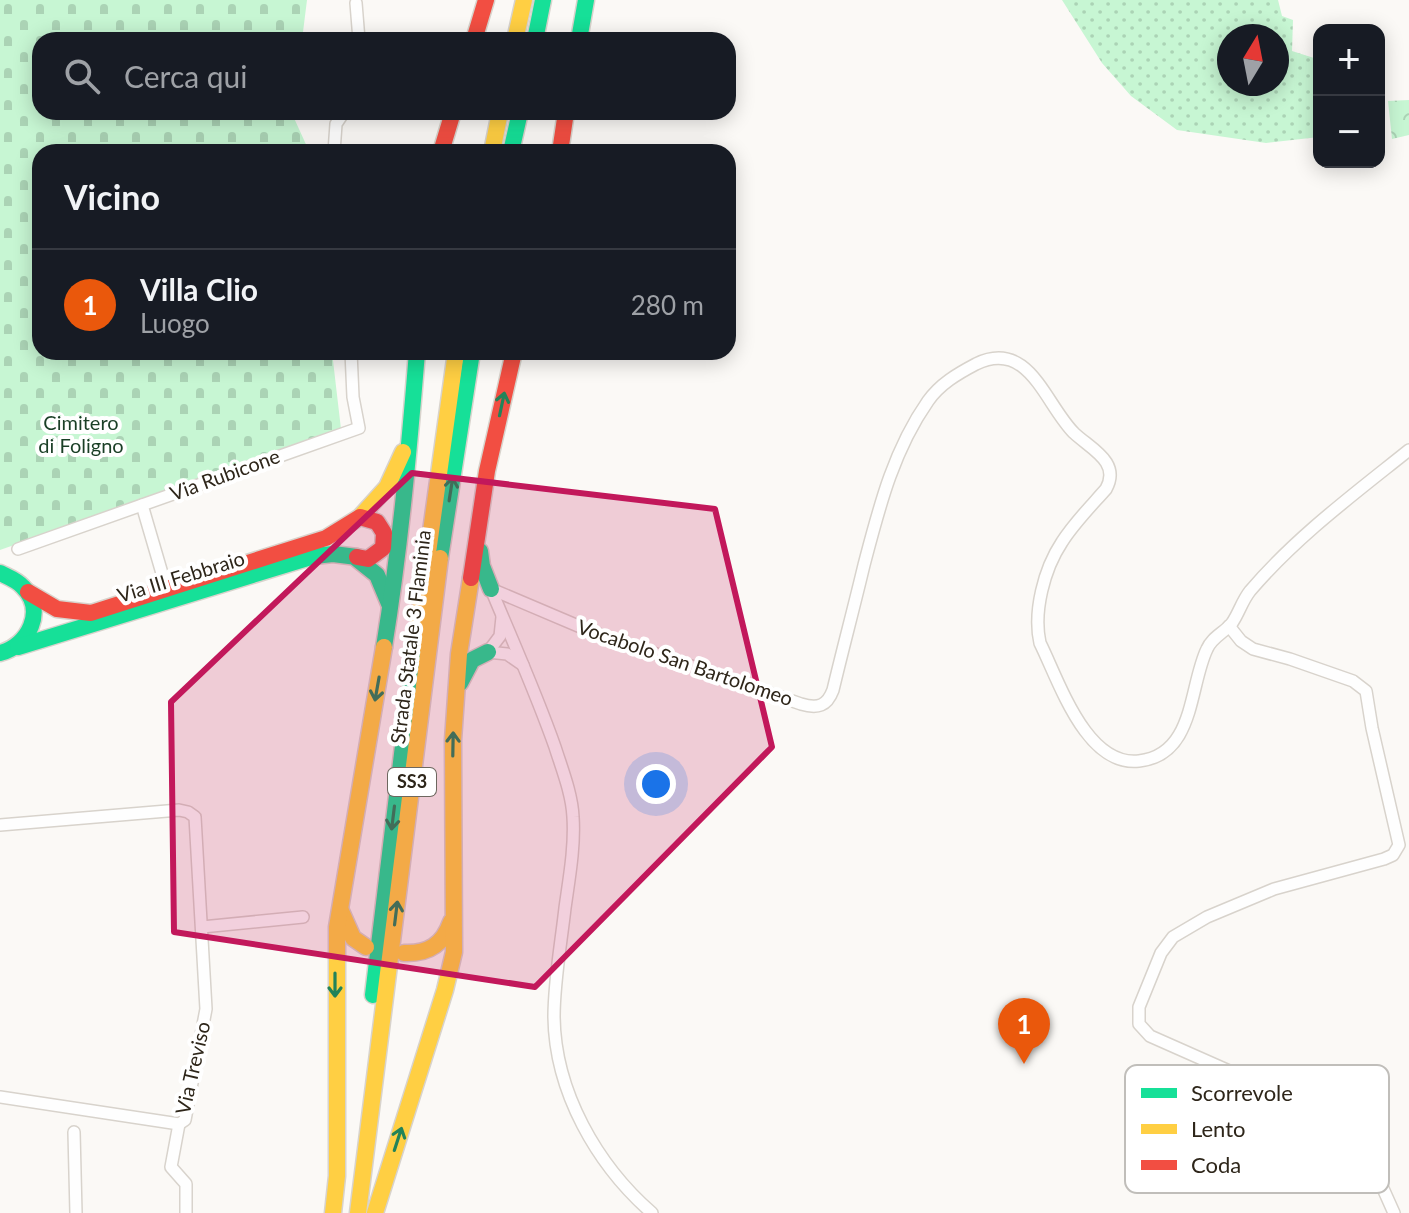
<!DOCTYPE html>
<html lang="it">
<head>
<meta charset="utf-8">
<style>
	body { margin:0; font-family:Lato,sans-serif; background:#242831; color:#f1f3f6 }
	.controls { position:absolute; right:24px; top:24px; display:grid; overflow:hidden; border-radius:16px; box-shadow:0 4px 20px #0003 }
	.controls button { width:72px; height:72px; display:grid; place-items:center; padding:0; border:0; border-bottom:2px solid #363941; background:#171b24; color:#f1f3f6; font:40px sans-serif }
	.compass { position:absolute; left:1217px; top:24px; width:72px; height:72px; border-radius:50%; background:#171b24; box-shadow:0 4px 20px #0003; rotate:10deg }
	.you { position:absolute; left:656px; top:784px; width:28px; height:28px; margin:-20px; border:6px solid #fff; border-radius:50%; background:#1a73e8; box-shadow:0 0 0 12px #1a73e833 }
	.badge { display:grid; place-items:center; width:52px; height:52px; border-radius:50%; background:#ea580c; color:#fff; font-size:26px; font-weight:700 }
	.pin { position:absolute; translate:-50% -66px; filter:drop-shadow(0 2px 4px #0008) }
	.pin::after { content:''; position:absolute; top:42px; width:28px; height:24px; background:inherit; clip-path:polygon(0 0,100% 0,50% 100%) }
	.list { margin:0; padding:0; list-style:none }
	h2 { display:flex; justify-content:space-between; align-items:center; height:104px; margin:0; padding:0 32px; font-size:34px }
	h2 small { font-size:26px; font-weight:400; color:#9ea1a6 }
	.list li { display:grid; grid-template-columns:52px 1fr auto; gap:24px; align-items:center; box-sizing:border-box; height:112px; padding:0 32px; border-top:2px solid #363941 }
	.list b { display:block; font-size:30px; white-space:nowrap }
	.list p { margin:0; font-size:26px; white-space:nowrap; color:#9ea1a6 }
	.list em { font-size:26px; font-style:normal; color:#9ea1a6 }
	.icon { flex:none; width:44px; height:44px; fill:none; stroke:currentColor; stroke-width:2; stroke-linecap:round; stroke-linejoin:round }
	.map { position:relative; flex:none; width:1409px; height:1213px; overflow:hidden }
	.search { position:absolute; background:#171b24; box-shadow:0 4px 20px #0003; left:32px; top:32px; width:704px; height:88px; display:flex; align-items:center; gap:20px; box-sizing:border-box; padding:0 28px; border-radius:24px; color:#9ea1a6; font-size:30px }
	.panel { position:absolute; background:#171b24; box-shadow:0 4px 20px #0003; left:32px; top:144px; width:704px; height:216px; border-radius:24px }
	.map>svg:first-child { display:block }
	.grass { fill:url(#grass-dots); fill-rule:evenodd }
	.forest { fill:url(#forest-crowns) }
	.cemetery { fill:url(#cemetery-stones) }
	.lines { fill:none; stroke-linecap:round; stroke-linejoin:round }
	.street-casing { stroke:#d8d3cc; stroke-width:14 }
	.fast-casing { stroke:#d8d3cc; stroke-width:19 }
	.slow-casing { stroke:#d8d3cc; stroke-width:19 }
	.jam-casing { stroke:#d8d3cc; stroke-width:19 }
	.street { stroke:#fefefe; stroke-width:11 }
	.fast { stroke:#16e098; stroke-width:16 }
	.slow { stroke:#ffcf43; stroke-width:16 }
	.jam { stroke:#f24e42; stroke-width:16 }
	.oneway { stroke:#228359 }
	.marked { fill:#c2185b; fill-opacity:0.2; stroke:#c2185b; stroke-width:6; stroke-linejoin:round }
	.labels { text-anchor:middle; stroke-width:8; stroke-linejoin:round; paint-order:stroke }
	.shield { fill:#fff; stroke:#6d675f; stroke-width:2 }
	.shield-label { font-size:18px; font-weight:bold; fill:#2e261a }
	.park-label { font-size:20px; fill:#1a3f26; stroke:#fff }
	.street-label { font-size:20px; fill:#2e261a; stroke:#fff }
	.key { fill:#fff; stroke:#c0beba; stroke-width:2 }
	.key-label { font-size:22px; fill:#2e261a }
</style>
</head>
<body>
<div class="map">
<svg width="1409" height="1213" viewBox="0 0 1409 1213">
	<defs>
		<pattern id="grass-dots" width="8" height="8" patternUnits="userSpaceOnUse" patternTransform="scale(2)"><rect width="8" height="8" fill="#c7f6d3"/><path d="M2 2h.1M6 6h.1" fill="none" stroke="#abd3b5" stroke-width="1.8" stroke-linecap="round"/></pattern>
		<pattern id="forest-crowns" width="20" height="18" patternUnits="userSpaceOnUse" patternTransform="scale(2)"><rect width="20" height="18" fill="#c7f6d3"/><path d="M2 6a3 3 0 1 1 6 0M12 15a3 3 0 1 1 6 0" fill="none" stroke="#abd3b5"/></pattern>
		<pattern id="cemetery-stones" width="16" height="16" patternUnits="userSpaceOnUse" patternTransform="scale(2)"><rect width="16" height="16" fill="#c7f6d3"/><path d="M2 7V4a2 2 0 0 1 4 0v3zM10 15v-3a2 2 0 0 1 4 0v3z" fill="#abd3b5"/></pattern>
	</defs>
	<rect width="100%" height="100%" fill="#fbf9f6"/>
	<path class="grass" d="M1062 0H1278L1282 16 1293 20 1292 51 1314 58 1319 80V137L1266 143 1177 130 1131 96 1102 63ZM1229 36H1277V84H1229Z"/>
	<polygon class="forest" points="1409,100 1409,135 1392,139 1388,101"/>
	<polygon class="cemetery" points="0,0 307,0 302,40 40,40 40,112 309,112 294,118 309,151 40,152 40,352 332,352 341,429 0,550"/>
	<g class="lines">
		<defs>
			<g id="street">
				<polyline points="356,3 359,40"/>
				<polyline points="334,152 336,124 344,112"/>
				<polyline points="142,505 166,587"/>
				<polyline points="18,549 359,428 353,397 351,352"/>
				<path d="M491 589 590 631 801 704C818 709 827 706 833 690 843 648 854 607 864 565 879 508 893 451 928 401 940 384 957 374 976 364 1029 338 1045 404 1074 433 1091 449 1121 462 1106 489 1091 506 1074 523 1062 542 1044 569 1033 612 1040 643 1059 681 1086 767 1139 761 1195 755 1189 686 1207 649 1212 637 1224 633 1232 623 1239 613 1242 601 1250 591 1296 537 1354 494 1409 450"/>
				<path d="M491 589C513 642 536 693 555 747 562 769 572 794 573 817 575 847 569 879 565 908 561 944 554 981 554 1017 555 1092 597 1165 652 1213"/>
				<polyline points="1229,626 1241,641 1253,649 1290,659 1353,681 1366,691 1372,728 1399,845 1393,855 1384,859 1274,889 1207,917 1173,937 1161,953 1139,1007 1139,1024 1150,1036 1281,1094 1323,1121 1356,1147 1381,1184 1394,1213"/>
				<polyline points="488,652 507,654 523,665"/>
				<polyline points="488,652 500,636 502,617"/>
				<polyline points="0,825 179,810 188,812 195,817 206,1009 185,1120 179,1124 0,1097"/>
				<polyline points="202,927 303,917"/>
				<polyline points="179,1124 171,1167 186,1184 186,1213"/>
				<polyline points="74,1132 76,1213"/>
			</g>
			<g id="fast">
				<polyline points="535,40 543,0"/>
				<polyline points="579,40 586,0"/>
				<polyline points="511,152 520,112"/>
				<polyline points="480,551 482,566 491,589"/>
				<polyline points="440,558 472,352"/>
				<polyline points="357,559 377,575 390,606"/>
				<path d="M0 573C8 577 17 580 23 587 46 610 29 646 0 653"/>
				<polyline points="18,647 314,556 333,554 357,557"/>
				<path d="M384 647C400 549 409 451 417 352"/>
				<polyline points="460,683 472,660 488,652"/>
				<polyline points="373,995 415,646"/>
			</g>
			<g id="slow">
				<polyline points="515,40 524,0"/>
				<polyline points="492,152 500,112"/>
				<polyline points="360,517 387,487 403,452"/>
				<polyline points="415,646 456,352"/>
				<polyline points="341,911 353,938 366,947"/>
				<path d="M404 953C428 954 443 945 451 922"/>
				<polyline points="333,1213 337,1176 337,927 384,647"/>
				<polyline points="358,1213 440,558"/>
				<polyline points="375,1213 445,990 454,952 453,740 459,654 471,578"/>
			</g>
			<g id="jam">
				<polyline points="474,40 486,0"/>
				<polyline points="441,152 453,112"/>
				<polyline points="560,152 566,112"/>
				<polyline points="471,578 487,471 514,352"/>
				<polyline points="28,592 57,609 91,613 326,538 360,517 377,522 384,533 383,548 368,559 357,557"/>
			</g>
		</defs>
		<use href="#street" class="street-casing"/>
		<use href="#fast" class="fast-casing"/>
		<use href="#slow" class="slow-casing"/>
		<use href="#jam" class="jam-casing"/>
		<use href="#street" class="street"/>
		<use href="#fast" class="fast"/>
		<use href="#slow" class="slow"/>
		<use href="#jam" class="jam"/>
	</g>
	<defs><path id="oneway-shaft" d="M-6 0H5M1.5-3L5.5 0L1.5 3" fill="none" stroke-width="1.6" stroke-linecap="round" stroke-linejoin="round" transform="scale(2)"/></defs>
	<g class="oneway">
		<use href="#oneway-shaft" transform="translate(502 404) rotate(-78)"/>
		<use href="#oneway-shaft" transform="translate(451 489) rotate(-81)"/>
		<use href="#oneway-shaft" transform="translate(377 689) rotate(100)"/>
		<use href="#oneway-shaft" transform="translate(453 744) rotate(-89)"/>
		<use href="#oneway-shaft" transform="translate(393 818) rotate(97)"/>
		<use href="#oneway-shaft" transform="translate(396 913) rotate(-83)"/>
		<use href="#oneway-shaft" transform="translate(335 985) rotate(90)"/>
		<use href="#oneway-shaft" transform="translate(398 1139) rotate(-72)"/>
	</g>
	<path class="marked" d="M412 473 715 509 772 747 535 987 174 932 171 702Z"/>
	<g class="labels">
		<rect class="shield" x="388" y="768" width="48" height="28" rx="6"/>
		<g class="shield-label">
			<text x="412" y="788">SS3</text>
		</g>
		<g class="park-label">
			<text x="81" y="430">Cimitero<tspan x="81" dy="23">di Foligno</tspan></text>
		</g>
		<g class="street-label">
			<text transform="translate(225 475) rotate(-20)" y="7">Via Rubicone</text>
			<text transform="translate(181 577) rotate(-17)" y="7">Via III Febbraio</text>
			<text transform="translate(411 637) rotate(-83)" y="7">Strada Statale 3 Flaminia</text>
			<text transform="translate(685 663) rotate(19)" y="7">Vocabolo San Bartolomeo</text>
			<text transform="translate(193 1068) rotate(-77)" y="7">Via Treviso</text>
		</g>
	</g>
	<rect x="1125" y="1065" width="264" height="128" rx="12" class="key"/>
	<rect x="1141" y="1088" width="36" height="10" fill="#16e098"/>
	<rect x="1141" y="1124" width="36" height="10" fill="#ffcf43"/>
	<rect x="1141" y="1160" width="36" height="10" fill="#f24e42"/>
	<g class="key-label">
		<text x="1191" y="1101">Scorrevole</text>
		<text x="1191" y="1137">Lento</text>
		<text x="1191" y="1173">Coda</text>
	</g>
</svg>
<div class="controls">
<button>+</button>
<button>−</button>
</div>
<svg class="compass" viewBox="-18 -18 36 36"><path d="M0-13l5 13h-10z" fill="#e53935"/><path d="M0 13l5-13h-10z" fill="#9ea1a6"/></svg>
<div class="you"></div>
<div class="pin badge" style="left:1024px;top:1064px">1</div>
<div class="search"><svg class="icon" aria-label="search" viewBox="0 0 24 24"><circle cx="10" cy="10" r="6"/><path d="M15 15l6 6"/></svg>Cerca qui</div>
<section class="panel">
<h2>Vicino<small></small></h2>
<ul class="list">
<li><span class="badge">1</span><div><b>Villa Clio</b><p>Luogo</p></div><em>280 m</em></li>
</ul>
</section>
</div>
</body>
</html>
